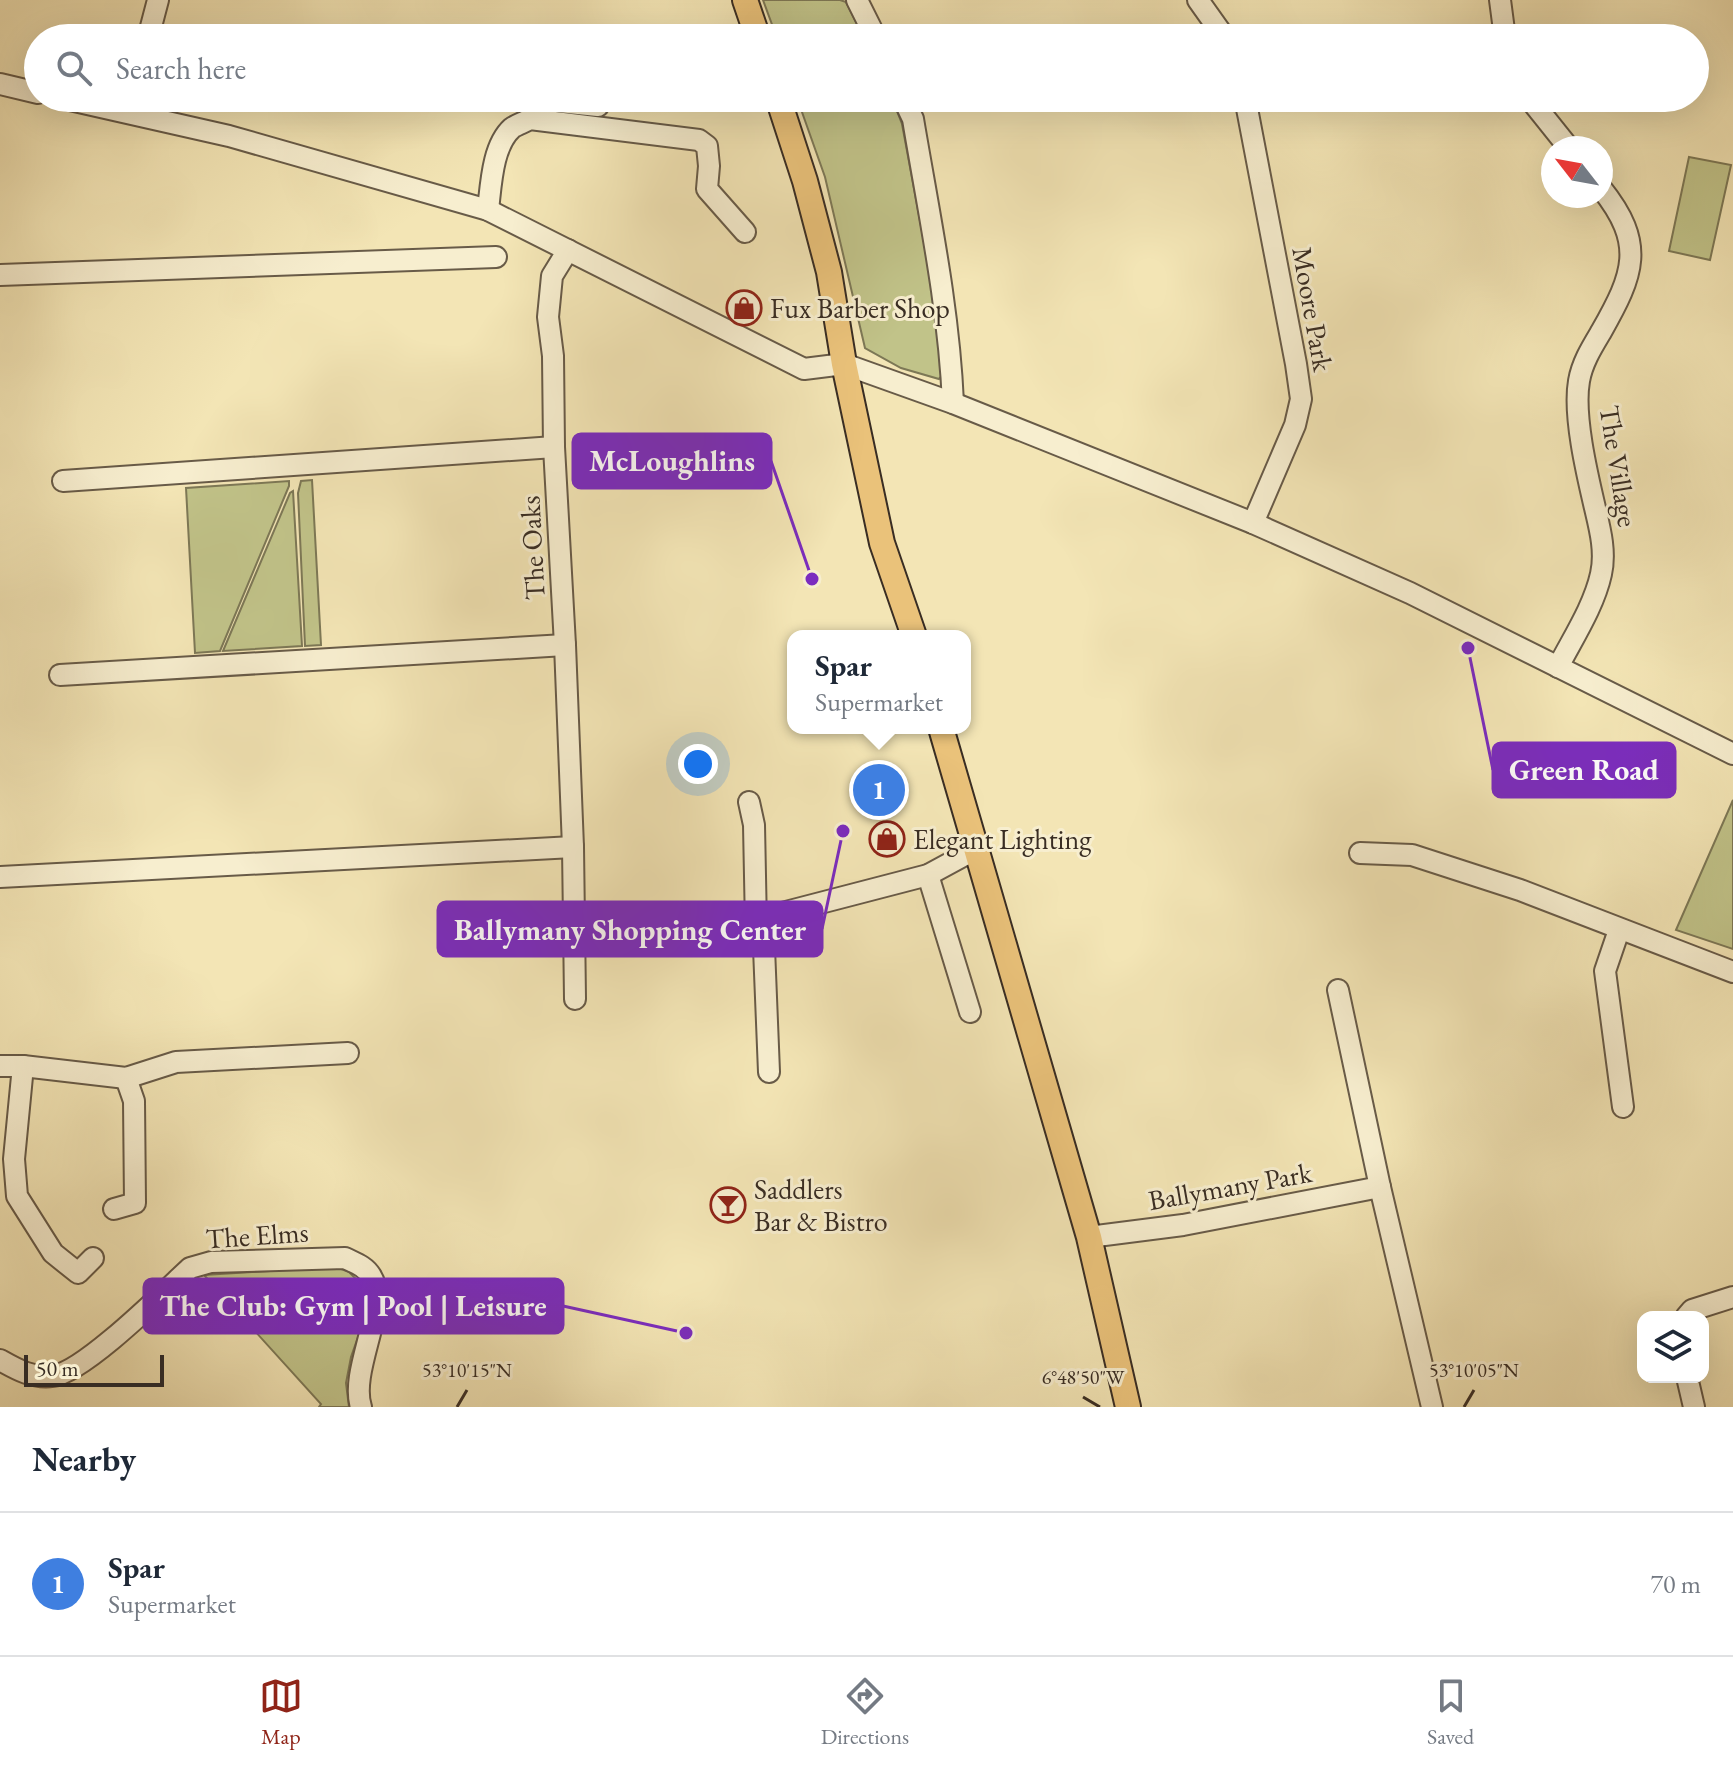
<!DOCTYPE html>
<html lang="en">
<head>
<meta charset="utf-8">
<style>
	body { margin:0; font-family:"EB Garamond",serif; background:#f2f2f3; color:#1f2937 }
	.controls { position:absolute; right:24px; bottom:24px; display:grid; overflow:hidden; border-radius:16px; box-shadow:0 8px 32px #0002 }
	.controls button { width:72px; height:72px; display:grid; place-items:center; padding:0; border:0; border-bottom:2px solid #e0e1e3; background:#fff; color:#1f2937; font:40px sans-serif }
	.compass { position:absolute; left:1541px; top:136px; width:72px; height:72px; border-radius:50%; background:#fff; box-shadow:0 8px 32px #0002; rotate:301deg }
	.scale { position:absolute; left:24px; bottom:20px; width:140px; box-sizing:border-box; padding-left:8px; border:4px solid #392d23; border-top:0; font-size:22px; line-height:28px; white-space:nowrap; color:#392d23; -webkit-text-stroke:6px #f7eecf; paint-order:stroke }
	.you { position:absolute; left:698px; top:764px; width:28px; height:28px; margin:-20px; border:6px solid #fff; border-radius:50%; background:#1a73e8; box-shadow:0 0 0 12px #1a73e833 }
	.badge { display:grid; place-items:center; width:52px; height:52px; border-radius:50%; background:#8f2418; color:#fff; font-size:26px; font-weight:700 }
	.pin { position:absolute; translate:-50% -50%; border:4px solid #fff; box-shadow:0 2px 8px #0006 }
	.popup { position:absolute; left:787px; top:630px; width:184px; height:104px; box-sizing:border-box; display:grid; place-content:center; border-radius:16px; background:#fff; filter:drop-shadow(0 2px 6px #0005); font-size:26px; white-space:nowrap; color:#747a83 }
	.popup b { font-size:30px; color:#1f2937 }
	.popup::after { content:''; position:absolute; left:50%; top:100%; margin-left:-16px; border:16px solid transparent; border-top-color:#fff }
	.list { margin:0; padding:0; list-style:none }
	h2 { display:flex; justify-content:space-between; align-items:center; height:104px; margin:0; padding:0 32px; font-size:34px }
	h2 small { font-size:26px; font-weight:400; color:#747a83 }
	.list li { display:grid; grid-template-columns:52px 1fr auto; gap:24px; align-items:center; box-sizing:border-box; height:144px; padding:0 32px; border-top:2px solid #e0e1e3 }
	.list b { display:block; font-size:30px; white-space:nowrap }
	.list p { margin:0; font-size:26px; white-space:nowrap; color:#747a83 }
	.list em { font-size:26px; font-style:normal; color:#747a83 }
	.icon { flex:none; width:44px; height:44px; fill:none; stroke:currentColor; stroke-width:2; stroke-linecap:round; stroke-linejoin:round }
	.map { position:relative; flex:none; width:1733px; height:1407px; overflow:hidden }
	.search { position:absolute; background:#fff; box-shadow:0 8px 32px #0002; left:24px; right:24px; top:24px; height:88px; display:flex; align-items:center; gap:20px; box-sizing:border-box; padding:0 28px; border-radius:44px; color:#747a83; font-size:30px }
	.sheet { height:248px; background:#fff }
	nav { display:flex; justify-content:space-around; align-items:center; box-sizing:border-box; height:112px; border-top:2px solid #e0e1e3; background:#fff; font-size:22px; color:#747a83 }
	nav a { display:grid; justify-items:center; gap:4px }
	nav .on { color:#8f2418 }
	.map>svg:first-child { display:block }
	.green { fill:#c1c389; stroke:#7d7856; stroke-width:2 }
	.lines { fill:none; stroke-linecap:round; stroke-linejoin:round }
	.minor-casing { stroke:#685b48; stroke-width:24 }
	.major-casing { stroke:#392d23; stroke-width:28 }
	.minor { stroke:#f7eecf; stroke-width:20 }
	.major { stroke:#eac27a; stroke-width:24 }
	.ticks { fill:none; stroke:#392d23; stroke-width:3 }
	.labels { text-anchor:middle; stroke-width:6; stroke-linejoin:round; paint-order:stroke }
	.poi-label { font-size:28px; fill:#392d23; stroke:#f7eecf; text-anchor:start }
	.street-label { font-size:28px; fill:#392d23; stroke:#f7eecf }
	.ticks-label { font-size:20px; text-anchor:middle; fill:#392d23; stroke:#f7eecf; stroke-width:6; stroke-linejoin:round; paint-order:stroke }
	.leader { fill:none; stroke:#7b2cbf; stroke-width:3 }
	.callout-dot { fill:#7b2cbf; stroke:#f7eecf; stroke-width:3 }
	.callout { fill:#7b2cbf; stroke:#7b2cbf; stroke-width:3 }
	.callout-label { font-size:30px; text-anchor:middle; font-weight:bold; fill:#fff }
</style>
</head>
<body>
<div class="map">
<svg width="1733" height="1407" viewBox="0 0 1733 1407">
	<rect width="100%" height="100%" fill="#f3e5b5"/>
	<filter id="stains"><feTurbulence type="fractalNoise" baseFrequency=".0025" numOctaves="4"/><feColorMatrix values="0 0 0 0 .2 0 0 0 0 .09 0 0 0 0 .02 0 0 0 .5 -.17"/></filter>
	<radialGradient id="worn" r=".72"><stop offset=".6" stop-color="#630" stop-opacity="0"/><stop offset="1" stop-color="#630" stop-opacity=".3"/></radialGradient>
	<g class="green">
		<polygon points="763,0 840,0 846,2 864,38 777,38"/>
		<polygon points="797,98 892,98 902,124 946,361 944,373 939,379 901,368 865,348 825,177"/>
		<polygon points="1689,157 1731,165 1710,260 1669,251"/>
		<polygon points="312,480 321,645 305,646 298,493 301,481"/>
		<polygon points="289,481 289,486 220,651 195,653 186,488"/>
		<polygon points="293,491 302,646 223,651 290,493"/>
		<polygon points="1733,800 1733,949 1676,930"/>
		<polygon points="336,1267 349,1272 363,1286 363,1323 351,1357 346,1383 349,1407 319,1407 321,1404 204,1275"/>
	</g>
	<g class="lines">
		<defs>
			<g id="minor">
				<polyline points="857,0 876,38"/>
				<polyline points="1198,0 1225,38"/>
				<polyline points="1500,0 1505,38"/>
				<polyline points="148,38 158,0"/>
				<polyline points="0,84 38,93"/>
				<polyline points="61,98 229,136 488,210 804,369 844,364 953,403 1253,523 1410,593 1733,754"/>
				<polyline points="521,98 598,106"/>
				<path d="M903 98 913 119C929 214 949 308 953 403"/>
				<polyline points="1245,98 1296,364 1301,399 1295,425 1253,523"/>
				<polyline points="1529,98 1569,148"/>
				<path d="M488 210C491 186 492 146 512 128 516 125 525 122 530 119L699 140 707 146 709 166 707 189 745 232"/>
				<polyline points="568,250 552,276 548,317 553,356 554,447 565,645 573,847 575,999"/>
				<polyline points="0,275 496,257"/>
				<polyline points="63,481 554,447"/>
				<path d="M1558 667C1573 638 1594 606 1601 574 1606 552 1600 529 1595 508 1587 474 1573 415 1579 381 1582 363 1592 347 1601 332 1634 274 1646 244 1601 188"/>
				<polyline points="60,675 565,645"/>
				<polyline points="749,802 754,825 756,927"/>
				<polyline points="1360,853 1412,855 1520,890 1733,972"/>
				<polyline points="928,875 970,1012"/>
				<polyline points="0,877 573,847"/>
				<polyline points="763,923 769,1072"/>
				<polyline points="1619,930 1605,971 1623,1107"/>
				<polyline points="701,932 754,929 778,914 928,875 976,849"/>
				<polyline points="1338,990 1380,1187 1432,1407"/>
				<polyline points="0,1066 23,1066 126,1078 176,1062 348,1053"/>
				<polyline points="23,1066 14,1159 17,1196 53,1253 78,1273 93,1258"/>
				<polyline points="114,1209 135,1203 134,1101 126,1078"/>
				<polyline points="1089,1237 1183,1225 1380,1187"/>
				<polyline points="1686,1317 1692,1310 1733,1297"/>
				<path d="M0 1360C16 1369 33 1379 53 1376 84 1372 163 1293 190 1268L211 1262 345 1258C355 1263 365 1266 371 1276 390 1306 349 1370 361 1407"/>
				<polyline points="1687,1377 1694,1407"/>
			</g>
			<g id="major">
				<polyline points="745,0 758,38"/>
				<polyline points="778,98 805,181 829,272 844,364 882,543 914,636"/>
				<polyline points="941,728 1089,1237 1128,1407"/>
			</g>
		</defs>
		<use href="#minor" class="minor-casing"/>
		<use href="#major" class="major-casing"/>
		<use href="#minor" class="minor"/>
		<use href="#major" class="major"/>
	</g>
	<path class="ticks" d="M1083 1397 1100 1407M457 1407 467 1390M1464 1407 1474 1390"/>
	<defs>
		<symbol id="shop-ring" viewBox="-11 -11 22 22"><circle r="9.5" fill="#f7eecf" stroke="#8f2418" stroke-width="1.5"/><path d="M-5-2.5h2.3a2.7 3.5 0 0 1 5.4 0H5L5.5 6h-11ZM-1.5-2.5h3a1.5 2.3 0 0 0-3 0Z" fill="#8f2418"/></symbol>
		<symbol id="bar-ring" viewBox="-11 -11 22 22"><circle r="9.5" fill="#f7eecf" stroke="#8f2418" stroke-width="1.5"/><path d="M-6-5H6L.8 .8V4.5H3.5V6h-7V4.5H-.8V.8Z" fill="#8f2418"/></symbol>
	</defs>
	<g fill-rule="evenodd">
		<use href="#shop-ring" x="724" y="288" width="40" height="40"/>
		<use href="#shop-ring" x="867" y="819" width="40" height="40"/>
		<use href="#bar-ring" x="708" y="1185" width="40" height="40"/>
	</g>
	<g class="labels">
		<g class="poi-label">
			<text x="770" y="318">Fux Barber Shop</text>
			<text x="913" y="849">Elegant Lighting</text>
			<text x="754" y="1199">Saddlers<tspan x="754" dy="32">Bar &amp; Bistro</tspan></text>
		</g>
		<g class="street-label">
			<text transform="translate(1313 309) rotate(80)" y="10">Moore Park</text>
			<text transform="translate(1619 466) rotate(81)" y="10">The Village</text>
			<text transform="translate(532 548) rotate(-93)" y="10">The Oaks</text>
			<text transform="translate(1230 1186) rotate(-10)" y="10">Ballymany Park</text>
			<text transform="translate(257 1235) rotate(-4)" y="10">The Elms</text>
		</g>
	</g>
	<g class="ticks-label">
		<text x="467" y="1377">53°10'15"N</text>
		<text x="1474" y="1377">53°10'05"N</text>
		<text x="1083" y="1384">6°48'50"W</text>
	</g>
	<path class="leader" d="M812 579L771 461M1468 648L1493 770M843 831L822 929M686 1333L563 1306"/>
	<g class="callout-dot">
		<circle cx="812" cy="579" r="8"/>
		<circle cx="1468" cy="648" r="8"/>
		<circle cx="843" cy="831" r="8"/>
		<circle cx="686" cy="1333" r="8"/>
	</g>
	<g class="callout">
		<rect x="573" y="434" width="198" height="54" rx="8"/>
		<rect x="1493" y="743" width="182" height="54" rx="8"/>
		<rect x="438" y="902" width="384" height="54" rx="8"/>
		<rect x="144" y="1279" width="419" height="54" rx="8"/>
	</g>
	<g class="callout-label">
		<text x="672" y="471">McLoughlins</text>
		<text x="1584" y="780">Green Road</text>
		<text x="630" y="940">Ballymany Shopping Center</text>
		<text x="353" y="1316">The Club: Gym | Pool | Leisure</text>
	</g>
	<rect width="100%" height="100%" filter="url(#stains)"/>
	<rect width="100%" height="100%" fill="url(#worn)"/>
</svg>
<div class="controls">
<button><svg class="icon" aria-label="layers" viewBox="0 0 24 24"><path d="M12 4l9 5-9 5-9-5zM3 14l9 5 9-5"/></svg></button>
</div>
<svg class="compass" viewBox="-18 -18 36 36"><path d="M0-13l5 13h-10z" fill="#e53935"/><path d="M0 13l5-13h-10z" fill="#747a83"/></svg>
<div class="scale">50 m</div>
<div class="you"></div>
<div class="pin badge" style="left:879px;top:790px;background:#3f7fe0">1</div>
<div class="popup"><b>Spar</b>Supermarket</div>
<div class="search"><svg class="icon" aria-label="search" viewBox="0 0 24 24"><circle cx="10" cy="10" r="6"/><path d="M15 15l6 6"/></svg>Search here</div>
</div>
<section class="sheet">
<h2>Nearby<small></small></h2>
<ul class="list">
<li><span class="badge" style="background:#3f7fe0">1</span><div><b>Spar</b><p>Supermarket</p></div><em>70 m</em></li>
</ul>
</section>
<nav>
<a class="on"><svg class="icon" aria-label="map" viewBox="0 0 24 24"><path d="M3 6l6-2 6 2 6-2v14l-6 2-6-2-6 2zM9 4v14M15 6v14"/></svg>Map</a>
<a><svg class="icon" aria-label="directions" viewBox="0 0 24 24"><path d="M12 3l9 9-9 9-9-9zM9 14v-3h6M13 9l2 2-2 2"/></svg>Directions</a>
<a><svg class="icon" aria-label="saved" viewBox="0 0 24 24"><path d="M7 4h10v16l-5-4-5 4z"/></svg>Saved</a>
</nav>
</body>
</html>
